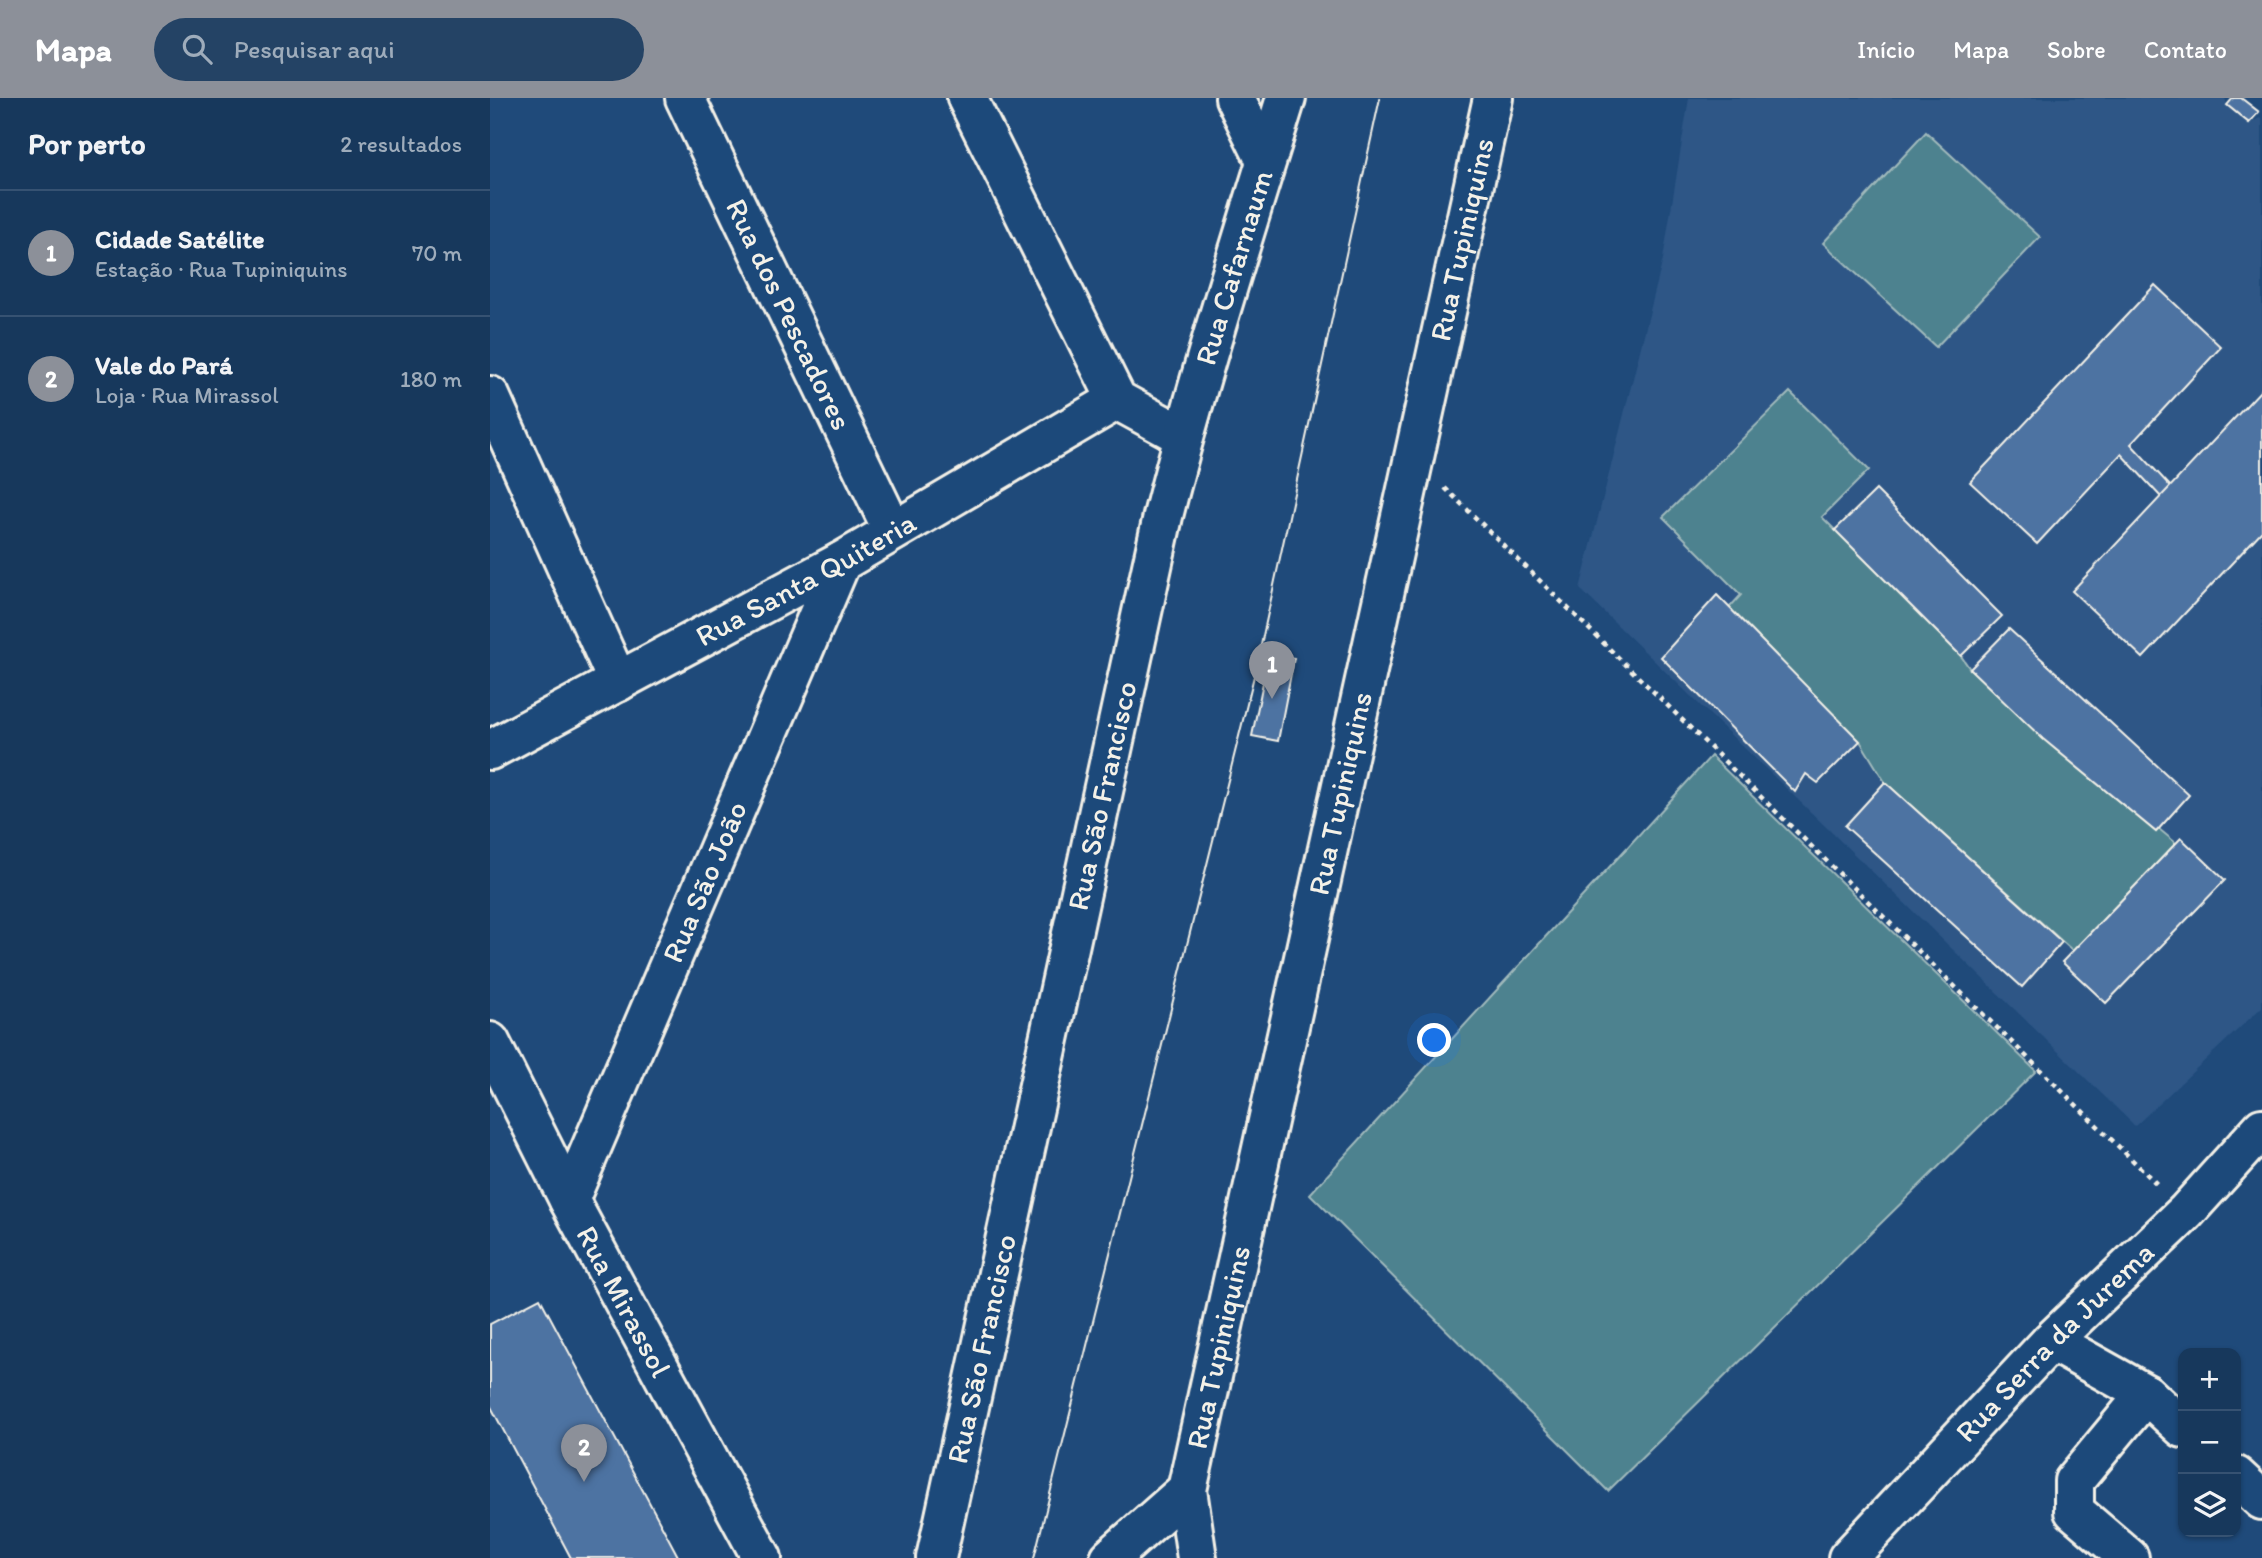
<!DOCTYPE html>
<html lang="pt">
<head>
<meta charset="utf-8">
<style>
	body { margin:0; font-family:Itim,sans-serif; background:#244365; color:#f1f3f6 }
	.controls { position:absolute; right:21px; bottom:21px; display:grid; overflow:hidden; border-radius:14px; box-shadow:0 2px 5px #0004 }
	.controls button { width:63px; height:63px; display:grid; place-items:center; padding:0; border:0; border-bottom:2px solid #365272; background:#17385c; color:#f1f3f6; font:35px sans-serif }
	.you { position:absolute; left:945px; top:943px; width:24px; height:24px; margin:-18px; border:5px solid #fff; border-radius:50%; background:#1a73e8; box-shadow:0 0 0 10px #1a73e833 }
	.badge { display:grid; place-items:center; width:46px; height:46px; border-radius:50%; background:#8c9099; color:#fff; font-size:23px; font-weight:700 }
	.pin { position:absolute; translate:-50% -58px; filter:drop-shadow(0 2px 4px #0008) }
	.pin::after { content:''; position:absolute; top:37px; width:24px; height:21px; background:inherit; clip-path:polygon(0 0,100% 0,50% 100%) }
	.list { margin:0; padding:0; list-style:none }
	h2 { display:flex; justify-content:space-between; align-items:center; height:91px; margin:0; padding:0 28px; font-size:30px }
	h2 small { font-size:23px; font-weight:400; color:#9eacbb }
	.list li { display:grid; grid-template-columns:46px 1fr auto; gap:21px; align-items:center; box-sizing:border-box; height:126px; padding:0 28px; border-top:2px solid #365272 }
	.list b { display:block; font-size:26px; white-space:nowrap }
	.list p { margin:0; font-size:23px; white-space:nowrap; color:#9eacbb }
	.list em { font-size:23px; font-style:normal; color:#9eacbb }
	.icon { flex:none; width:38px; height:38px; fill:none; stroke:currentColor; stroke-width:2; stroke-linecap:round; stroke-linejoin:round }
	.map { position:relative; flex:none; width:1772px; height:1460px; overflow:hidden }
	header { display:flex; align-items:center; gap:42px; box-sizing:border-box; height:98px; padding:0 35px; background:#8c9099; color:#fff }
	header strong { font-size:33px }
	nav { display:flex; gap:38px; margin-inline-start:auto; font-size:24px }
	.search { width:490px; height:63px; background:#244365; display:flex; align-items:center; gap:18px; box-sizing:border-box; padding:0 24px; border-radius:38px; color:#9eacbb; font-size:26px }
	main { display:flex }
	aside { flex:1; background:#17385c }
	.map>svg:first-child { display:block }
	.built { fill:#2d5686 }
	.green { fill:#4e828f; stroke:#a1babc; stroke-width:2 }
	.building { fill:#4e73a2; stroke:#f4f1e8; stroke-width:2 }
	.lines { fill:none; stroke-linecap:round; stroke-linejoin:round }
	.street-casing { stroke:#f4f1e8; stroke-width:44 }
	.secondary-casing { stroke:#f4f1e8; stroke-width:44 }
	.path { stroke:#f4f1e8; stroke-width:4.5; stroke-dasharray:5 5; stroke-linecap:butt }
	.street { stroke:#1f4a7a; stroke-width:38 }
	.secondary { stroke:#1f4a7a; stroke-width:38 }
	.tram { stroke:#f4f1e8; stroke-width:2 }
	.labels { text-anchor:middle; stroke-width:5; stroke-linejoin:round; paint-order:stroke }
	.street-label { font-size:30px; fill:#f4f1e8; stroke:#1f4a7a }
</style>
</head>
<body>
<header>
<strong>Mapa</strong>
<div class="search"><svg class="icon" aria-label="search" viewBox="0 0 24 24"><circle cx="10" cy="10" r="6"/><path d="M15 15l6 6"/></svg>Pesquisar aqui</div>
<nav><a>Início</a><a>Mapa</a><a>Sobre</a><a>Contato</a></nav>
</header>
<main>
<aside>
<h2>Por perto<small>2 resultados</small></h2>
<ul class="list">
<li><span class="badge">1</span><div><b>Cidade Satélite</b><p>Estação · Rua Tupiniquins</p></div><em>70 m</em></li>
<li><span class="badge">2</span><div><b>Vale do Pará</b><p>Loja · Rua Mirassol</p></div><em>180 m</em></li>
</ul>
</aside>
<div class="map">
<svg width="1772" height="1460" viewBox="0 0 1772 1460">
	<rect width="100%" height="100%" fill="#1f4a7a"/>
	<filter id="ink" filterUnits="userSpaceOnUse"><feTurbulence type="fractalNoise" baseFrequency=".0143" numOctaves="2"/><feDisplacementMap in="SourceGraphic" scale="14" xChannelSelector="R" yChannelSelector="G"/><feConvolveMatrix kernelMatrix="1 2 1 2 8 2 1 2 1" color-interpolation-filters="sRGB"/></filter>
	<g filter="url(#ink)">
		<polygon class="built" points="1199,0 1735,0 1737,7 1759,25 1772,19 1772,909 1645,1028 1090,491 1173,161"/>
		<g class="green">
			<polygon points="1436,34 1550,139 1446,249 1333,145"/>
			<polygon points="1300,294 1379,372 1332,419 1471,558 1480,571 1564,650 1666,734 1669,731 1686,745 1583,853 1395,684 1370,643 1239,510 1251,497 1173,419"/>
			<polygon points="1221,658 1546,973 1118,1393 820,1096"/>
		</g>
		<g class="building">
			<polygon points="1743,0 1751,0 1769,14 1759,25 1737,7"/>
			<polygon points="1665,187 1731,249 1641,346 1681,389 1671,399 1631,356 1547,446 1480,384"/>
			<polygon points="1772,291 1772,433 1653,560 1582,493"/>
			<polygon points="1386,392 1512,518 1471,558 1345,432"/>
			<polygon points="1227,497 1370,643 1328,685 1316,676 1305,694 1171,559"/>
			<polygon points="1519,531 1699,697 1666,734 1553,641 1480,571"/>
			<polygon points="779,555 804,560 788,643 762,638"/>
			<polygon points="1395,684 1572,844 1532,889 1355,728"/>
			<polygon points="1691,740 1735,782 1616,905 1572,864"/>
			<polygon points="50,1200 189,1460 81,1460 0,1307 0,1226"/>
		</g>
		<g class="lines">
			<defs>
				<g id="street">
					<path id="s1" d="M195 0 403 433"/>
					<polyline points="477,0 627,302 693,338"/>
					<polyline points="745,0 776,63"/>
					<polyline points="0,298 128,584"/>
					<path id="s2" d="M0 652 351 464 627 302"/>
					<path id="s3" d="M0 944 79 1102 272 1460"/>
					<path id="s4" d="M79 1102 351 464"/>
					<polyline points="1561,1243 1656,1296 1693,1330"/>
					<polyline points="1746,1378 1772,1402"/>
					<path id="s5" d="M446 1460 673 418C709 277 753 139 796 0"/>
					<polyline points="620,1460 697,1392"/>
					<path id="s6" d="M707 1460 697 1392 1003 0"/>
					<polyline points="1639,1460 1584,1413 1584,1383 1656,1296"/>
				</g>
				<g id="secondary">
					<path id="s7" d="M1358 1460 1561 1243 1696 1114 1772 1030"/>
				</g>
			</defs>
			<use href="#street" class="street-casing"/>
			<use href="#secondary" class="secondary-casing"/>
			<polyline class="path" points="955,390 1670,1089"/>
			<use href="#street" class="street"/>
			<use href="#secondary" class="secondary"/>
			<polyline class="tram" points="544,1460 766,570 890,0"/>
		</g>
	</g>
	<g class="labels">
		<g class="street-label">
			<text dy="10" stroke="none"><textPath href="#s6" startOffset="1349">Rua Tupiniquins</textPath></text>
			<text dy="10" stroke="none"><textPath href="#s5" startOffset="1325">Rua Cafarnaum</textPath></text>
			<text dy="10" stroke="none"><textPath href="#s1" startOffset="240">Rua dos Pescadores</textPath></text>
			<text dy="10" stroke="none"><textPath href="#s2" startOffset="359">Rua Santa Quiteria</textPath></text>
			<text dy="10" stroke="none"><textPath href="#s6" startOffset="782">Rua Tupiniquins</textPath></text>
			<text dy="10" stroke="none"><textPath href="#s5" startOffset="780">Rua São Francisco</textPath></text>
			<text dy="10" stroke="none"><textPath href="#s4" startOffset="346">Rua São João</textPath></text>
			<text dy="10" stroke="none"><textPath href="#s3" startOffset="292">Rua Mirassol</textPath></text>
			<text dy="10" stroke="none"><textPath href="#s7" startOffset="299">Rua Serra da Jurema</textPath></text>
			<text dy="10" stroke="none"><textPath href="#s6" startOffset="215">Rua Tupiniquins</textPath></text>
			<text dy="10" stroke="none"><textPath href="#s5" startOffset="214">Rua São Francisco</textPath></text>
		</g>
	</g>
</svg>
<div class="controls">
<button>+</button>
<button>−</button>
<button><svg class="icon" aria-label="layers" viewBox="0 0 24 24"><path d="M12 4l9 5-9 5-9-5zM3 14l9 5 9-5"/></svg></button>
</div>
<div class="you"></div>
<div class="pin badge" style="left:782px;top:601px">1</div>
<div class="pin badge" style="left:94px;top:1384px">2</div>
</div>
</main>
</body>
</html>
